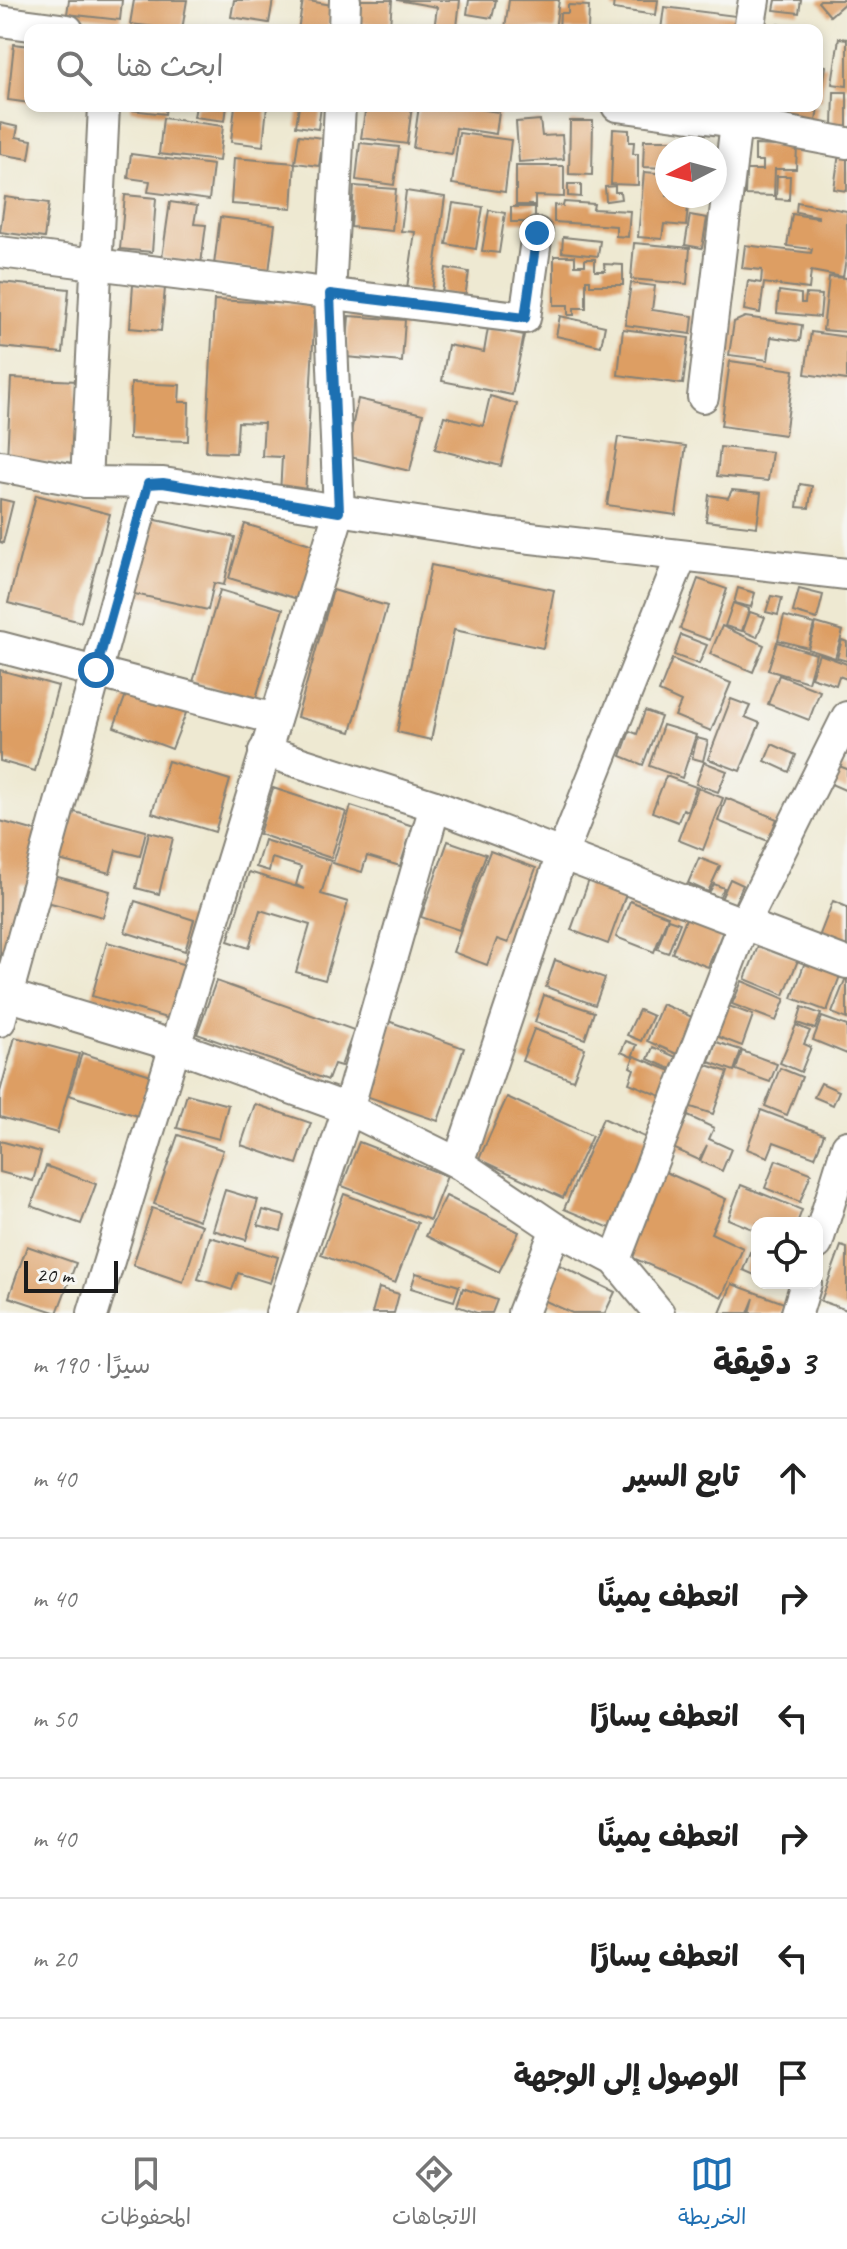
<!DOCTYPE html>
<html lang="ar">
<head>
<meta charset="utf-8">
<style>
	body { margin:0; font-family:Caveat,"Playpen Sans Arabic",sans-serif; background:#f2f2f2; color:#222; direction:rtl }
	.controls { position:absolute; right:24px; bottom:24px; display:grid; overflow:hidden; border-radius:16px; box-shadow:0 4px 12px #0003 }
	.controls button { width:72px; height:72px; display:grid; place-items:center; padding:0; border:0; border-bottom:2px solid #e0e0e0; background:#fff; color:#222; font:40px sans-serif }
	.compass { position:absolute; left:655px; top:136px; width:72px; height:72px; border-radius:50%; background:#fff; box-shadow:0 4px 12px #0003; rotate:264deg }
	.scale { position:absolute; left:24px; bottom:20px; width:94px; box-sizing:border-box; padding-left:8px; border:4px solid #1c1c1c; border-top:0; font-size:22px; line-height:28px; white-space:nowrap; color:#1c1c1c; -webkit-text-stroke:6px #f6f6f2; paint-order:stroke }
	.stop { position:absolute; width:24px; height:24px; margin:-18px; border:6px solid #1f6fb2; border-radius:50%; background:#fff }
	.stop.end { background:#1f6fb2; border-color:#fff; box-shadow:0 2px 8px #0008 }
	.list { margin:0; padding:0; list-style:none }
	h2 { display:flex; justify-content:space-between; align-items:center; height:104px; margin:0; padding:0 32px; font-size:34px }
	h2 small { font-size:26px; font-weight:400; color:#767676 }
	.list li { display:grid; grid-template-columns:52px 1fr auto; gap:24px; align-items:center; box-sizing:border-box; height:120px; padding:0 32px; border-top:2px solid #e0e0e0 }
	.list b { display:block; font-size:30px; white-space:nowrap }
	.list em { font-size:26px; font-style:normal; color:#767676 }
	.icon { flex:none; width:44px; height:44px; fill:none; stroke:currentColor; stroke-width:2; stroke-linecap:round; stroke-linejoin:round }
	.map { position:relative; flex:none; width:847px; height:1313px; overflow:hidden; direction:ltr }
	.search { position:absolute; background:#fff; box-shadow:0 4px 12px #0003; left:24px; right:24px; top:24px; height:88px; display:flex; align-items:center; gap:20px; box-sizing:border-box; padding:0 28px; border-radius:16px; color:#767676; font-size:30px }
	.sheet { height:824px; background:#fff }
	nav { display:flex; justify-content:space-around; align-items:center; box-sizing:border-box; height:112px; border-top:2px solid #e0e0e0; background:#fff; font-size:22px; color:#767676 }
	nav a { display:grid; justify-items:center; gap:4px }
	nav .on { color:#1f6fb2 }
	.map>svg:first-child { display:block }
	.building { fill:#dd9e63 }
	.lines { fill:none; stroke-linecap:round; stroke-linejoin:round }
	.street-casing { stroke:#858277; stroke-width:34 }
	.street { stroke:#fff; stroke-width:30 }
	.route { stroke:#1f6fb2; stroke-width:10 }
</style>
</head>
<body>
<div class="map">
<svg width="847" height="1313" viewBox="0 0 847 1313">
	<rect width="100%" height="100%" fill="#f6f6f2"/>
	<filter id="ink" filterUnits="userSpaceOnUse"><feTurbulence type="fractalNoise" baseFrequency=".0125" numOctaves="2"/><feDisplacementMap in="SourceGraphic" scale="16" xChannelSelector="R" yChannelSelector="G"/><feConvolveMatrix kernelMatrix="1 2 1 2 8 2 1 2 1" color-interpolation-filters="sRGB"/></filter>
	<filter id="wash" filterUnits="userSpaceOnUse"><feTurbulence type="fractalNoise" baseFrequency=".006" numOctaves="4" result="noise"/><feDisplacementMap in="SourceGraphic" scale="32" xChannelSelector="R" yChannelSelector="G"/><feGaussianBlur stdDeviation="1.8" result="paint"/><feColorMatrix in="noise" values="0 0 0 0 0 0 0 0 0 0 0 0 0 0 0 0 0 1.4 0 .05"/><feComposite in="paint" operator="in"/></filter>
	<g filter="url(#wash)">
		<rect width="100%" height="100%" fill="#eee9d2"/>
		<g id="blocks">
			<g class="building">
				<polygon points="69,0 122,0 120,20 67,14"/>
				<polygon points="134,0 187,0 182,30 130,24"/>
				<polygon points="234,0 273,0 269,23 231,17"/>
				<polygon points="303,0 332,5 328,30 298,30"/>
				<polygon points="361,0 392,0 390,26 359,23"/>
				<polygon points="397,0 460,0 457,27 464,30 434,30 437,7"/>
				<polygon points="469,0 496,0 492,18 467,14"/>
				<polygon points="509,0 559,0 555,30 505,28"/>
				<polygon points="614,0 658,0 656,15 613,9"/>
				<polygon points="776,0 801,0 799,13 774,10"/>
				<polygon points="820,0 847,0 847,1 830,16 818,2"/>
				<polygon points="568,5 589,6 588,30 559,30 560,13 568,13"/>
				<polygon points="664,7 736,16 734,30 661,30"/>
				<polygon points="774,24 808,28 808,30 773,30"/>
				<polygon points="839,38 847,39 847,86 832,84"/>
				<polygon points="14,44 30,46 30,103 8,100"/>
				<polygon points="817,64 826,66 821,101 817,100"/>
				<polygon points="834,92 847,92 847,128 833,127"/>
				<polygon points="131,106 166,106 165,114 130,110"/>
				<polygon points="196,106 227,106 225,121 194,117"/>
				<polygon points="235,106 267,106 263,146 231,142"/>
				<polygon points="299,106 321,106 318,129 296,126"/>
				<polygon points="366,106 412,106 407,144 361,138"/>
				<polygon points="419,106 456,106 499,112 496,134 456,128 452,154 413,148"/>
				<polygon points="762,106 818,106 816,122 761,115"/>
				<polygon points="163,118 223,126 219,161 159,154"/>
				<polygon points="540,120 542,136 562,135 564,159 519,162 516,122"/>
				<polygon points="570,121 593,121 592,175 569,174"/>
				<polygon points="0,123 18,127 16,137 32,140 29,159 0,154"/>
				<polygon points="613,129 629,130 629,142 634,142 633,154 638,154 638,185 611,184"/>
				<polygon points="459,133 511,140 505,192 452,184"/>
				<polygon points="299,135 323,138 319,166 295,163"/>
				<polygon points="644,140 687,140 687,148 667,148 667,168 643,167"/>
				<polygon points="360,143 399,147 394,185 356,180"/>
				<polygon points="755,145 797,147 796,169 775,169 774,196 745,195 746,170 763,170 763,161 755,161"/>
				<polygon points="839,153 847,154 847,191 834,189"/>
				<polygon points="131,154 213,165 209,200 148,192 150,181 128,178"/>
				<polygon points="234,158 295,163 292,208 231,204"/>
				<polygon points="516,166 564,166 564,197 535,196 535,205 516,205"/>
				<polygon points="644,172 667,174 667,196 689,196 686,226 664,224 662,239 638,237"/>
				<polygon points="777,176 790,176 789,200 776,199"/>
				<polygon points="568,184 581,184 581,197 568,196"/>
				<polygon points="354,186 396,189 392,231 351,227"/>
				<polygon points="615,186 615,192 620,192 621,199 606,201 605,187"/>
				<polygon points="406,191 445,197 432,291 407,288 415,232 401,231"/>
				<polygon points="125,195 156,198 152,252 120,249"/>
				<polygon points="5,197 49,203 44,238 0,232"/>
				<polygon points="170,202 197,206 194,224 206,225 201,264 162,258"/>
				<polygon points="564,202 594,204 593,209 630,211 628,237 616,236 616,226 554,222 554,205 563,206"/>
				<polygon points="797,202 847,211 847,254 843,277 811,271 809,289 764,283 760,313 744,310 748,281 761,283 762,270 742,268 745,245 811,253 812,249 787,246 792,214 818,218 818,216 796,212"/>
				<polygon points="453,203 483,207 476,249 446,244"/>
				<rect x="511" y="207" width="24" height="15"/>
				<polygon points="489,210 505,213 499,253 482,251"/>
				<polygon points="690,215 707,218 702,248 685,245"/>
				<polygon points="220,217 275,224 269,272 214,265"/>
				<polygon points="563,237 600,241 598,256 562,252"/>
				<polygon points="634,243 690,248 687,284 631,279"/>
				<polygon points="554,256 575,256 575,265 585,265 585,259 595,259 595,271 605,271 604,264 623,265 623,285 590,285 590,280 586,280 586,308 574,308 574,315 568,315 568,305 554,305"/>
				<polygon points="446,268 469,272 465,297 442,293"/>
				<polygon points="829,277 847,278 847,332 823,330"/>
				<polygon points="0,282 69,289 63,353 0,347"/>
				<polygon points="631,283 655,286 652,310 693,316 691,334 625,325"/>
				<polygon points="133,285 165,288 161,331 130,328"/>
				<polygon points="779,291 801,294 801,303 805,303 806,294 822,295 820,317 777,313"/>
				<polygon points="214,300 315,305 305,496 280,495 282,457 262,456 264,423 238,422 236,453 206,452"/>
				<polygon points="349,316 405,320 402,362 346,357"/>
				<polygon points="560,316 605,326 601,346 556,336"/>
				<polygon points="745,317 802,325 800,341 771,337 768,360 729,355 734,322"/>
				<polygon points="488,328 524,335 512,395 442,381 448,345 484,352"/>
				<polygon points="623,329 689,338 683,384 618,375"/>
				<polygon points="811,332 847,337 847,380 805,374"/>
				<polygon points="730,361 794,370 785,435 721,426"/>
				<polygon points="11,378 78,381 74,463 7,459"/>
				<polygon points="131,383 180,385 179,402 189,402 188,441 129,439"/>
				<polygon points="490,396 517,404 501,466 435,449 444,416 483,426"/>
				<polygon points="358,399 423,414 410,471 346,456"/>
				<polygon points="618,437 686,446 676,515 607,505"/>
				<polygon points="720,447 772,452 768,481 717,476"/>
				<polygon points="800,484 812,486 809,508 797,507"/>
				<polygon points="732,490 761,493 757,527 706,521 709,495 728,498"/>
				<polygon points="36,495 110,514 81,622 8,603"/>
				<polygon points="0,499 13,502 3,543 0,542"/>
				<polygon points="147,518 235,537 224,585 214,583 208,610 130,593"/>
				<polygon points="245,524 317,546 301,600 229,578"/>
				<polygon points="431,565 554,590 543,648 454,630 431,740 397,732"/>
				<polygon points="698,579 727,589 710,640 680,629"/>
				<polygon points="738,588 755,593 751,607 734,603"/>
				<polygon points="799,589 823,595 817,619 793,612"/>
				<polygon points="220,590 283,609 255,701 193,682"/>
				<polygon points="333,590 387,606 351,732 297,717"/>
				<polygon points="771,596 782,598 778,615 766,612"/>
				<polygon points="733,603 749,609 742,631 725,626"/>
				<polygon points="750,612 765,617 757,637 743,631"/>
				<polygon points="784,616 814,624 808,648 778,640"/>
				<polygon points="816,623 843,631 835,658 808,649"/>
				<polygon points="722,626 764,645 753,672 710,654"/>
				<polygon points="681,635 707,645 699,664 674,655"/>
				<polygon points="842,640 847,642 847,661 837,658"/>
				<polygon points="777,642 816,654 808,682 768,670"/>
				<polygon points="819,654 847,664 847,679 839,676 836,685 811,677"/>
				<polygon points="672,659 731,683 711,731 675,716 681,702 659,692"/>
				<polygon points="0,670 58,686 35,771 0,761"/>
				<polygon points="779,675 820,691 809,720 768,704"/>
				<polygon points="127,692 186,713 172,749 114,727"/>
				<polygon points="731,699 750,706 745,717 760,723 740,771 708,759"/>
				<polygon points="645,711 661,717 643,765 621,756 630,731 637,734"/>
				<polygon points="663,725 696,735 682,778 649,766"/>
				<polygon points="697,738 708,741 703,761 692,758"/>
				<polygon points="772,744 796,755 789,772 765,761"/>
				<polygon points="168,761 230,780 215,832 152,813"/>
				<polygon points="704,762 727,771 718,792 696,784"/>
				<polygon points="839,766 847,769 847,791 831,784"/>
				<polygon points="666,776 696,787 687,811 683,809 678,822 652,812"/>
				<polygon points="273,788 346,812 331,858 259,834"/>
				<polygon points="698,788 723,798 703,850 678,840"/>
				<polygon points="726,798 777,819 768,841 718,821"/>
				<polygon points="351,806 413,826 400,866 367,856 362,872 333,863"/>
				<polygon points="67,810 146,831 140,856 116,850 110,873 55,859"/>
				<polygon points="0,821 50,835 35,888 21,884 13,912 26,915 12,963 0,960"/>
				<polygon points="149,832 173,838 159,894 136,888"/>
				<polygon points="264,840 331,861 321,894 348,902 325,980 296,972 310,925 260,910 249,948 228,941 249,872 304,889 296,885 301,867 272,858 269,871 256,867"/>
				<polygon points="448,841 486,854 459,930 421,917"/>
				<polygon points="490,851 536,868 508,943 497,939 487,965 453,952"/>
				<polygon points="699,858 720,866 708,892 688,883"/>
				<polygon points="54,876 110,891 103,917 47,902"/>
				<polygon points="730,879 743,885 734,905 721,899"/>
				<polygon points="589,880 626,894 608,944 571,930"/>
				<polygon points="714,884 724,888 719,898 709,893"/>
				<polygon points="135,901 194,920 185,951 125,932"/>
				<polygon points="630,901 668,916 654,952 616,937"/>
				<polygon points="833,901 847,907 847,948 819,937"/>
				<polygon points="687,916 723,931 708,967 672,953"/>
				<polygon points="668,919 680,923 668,953 657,949"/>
				<polygon points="107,942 189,966 173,1020 92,996"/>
				<polygon points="759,944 798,960 784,995 745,979"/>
				<polygon points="806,959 841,973 827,1011 792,998"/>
				<polygon points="555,960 605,978 595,1005 546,987"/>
				<polygon points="847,975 847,1019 832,1013"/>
				<polygon points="216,981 354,1030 341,1066 334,1064 328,1080 197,1034"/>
				<polygon points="742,981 785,999 776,1021 732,1004"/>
				<polygon points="544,995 594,1012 585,1039 535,1022"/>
				<polygon points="662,1004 692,1017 677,1054 647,1041"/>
				<polygon points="726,1005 753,1015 742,1046 716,1036"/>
				<polygon points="802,1007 821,1014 815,1029 797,1023"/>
				<polygon points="639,1010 653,1016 641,1041 627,1035"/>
				<polygon points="822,1017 847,1026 847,1054 813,1040"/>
				<polygon points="388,1021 464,1048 438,1121 363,1095"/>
				<polygon points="796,1025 810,1031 804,1044 811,1047 801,1072 780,1063"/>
				<polygon points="534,1029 585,1048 573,1080 522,1061"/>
				<polygon points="15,1037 79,1054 57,1133 0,1117 0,1092"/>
				<polygon points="626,1041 637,1045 632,1057 621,1052"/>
				<polygon points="716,1042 741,1050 734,1071 709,1062"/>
				<polygon points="653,1047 676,1057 671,1069 648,1059"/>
				<polygon points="742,1051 777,1064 770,1082 736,1070"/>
				<polygon points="82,1053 151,1075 138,1116 69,1095"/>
				<polygon points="634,1056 671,1071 661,1096 629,1083 634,1069 630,1067"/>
				<polygon points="701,1063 728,1072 713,1114 688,1106"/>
				<polygon points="780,1068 802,1077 787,1115 765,1106"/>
				<polygon points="821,1083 839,1091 833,1105 814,1097"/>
				<polygon points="187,1094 228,1105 219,1139 177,1128"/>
				<polygon points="507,1097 592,1136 563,1198 479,1159"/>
				<polygon points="255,1104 311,1123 297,1164 241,1145"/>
				<polygon points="761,1110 824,1134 815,1157 774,1142 768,1157 747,1149"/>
				<polygon points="688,1116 714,1128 709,1139 731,1149 722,1171 700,1161 707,1145 699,1160 673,1148"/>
				<polygon points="603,1118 649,1139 610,1228 564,1209"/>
				<polygon points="178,1135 223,1150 199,1220 154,1204"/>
				<polygon points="0,1141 41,1152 33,1181 0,1172"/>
				<polygon points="359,1142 447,1176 430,1220 342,1186"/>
				<polygon points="776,1160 811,1173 800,1202 765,1188"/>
				<polygon points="46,1166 96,1184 81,1224 31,1206"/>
				<polygon points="661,1170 726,1199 711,1233 743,1248 722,1297 624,1254"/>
				<polygon points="741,1185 802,1210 797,1223 757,1223 757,1231 728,1219"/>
				<polygon points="225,1190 258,1200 246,1240 213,1230"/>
				<polygon points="344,1194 418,1223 395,1283 321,1255"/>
				<polygon points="446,1196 519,1232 499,1272 426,1236"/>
				<polygon points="152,1208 202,1225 183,1282 133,1265"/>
				<polygon points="263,1210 285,1216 281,1231 258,1225"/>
				<polygon points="210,1237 278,1257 270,1283 238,1273 232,1290 198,1279"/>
				<polygon points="27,1246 76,1263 57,1313 9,1297"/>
				<polygon points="841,1246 847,1248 847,1310 821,1301"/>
				<polygon points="750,1252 757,1255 757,1276 743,1270"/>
				<polygon points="557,1264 615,1292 605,1313 572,1313 541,1299"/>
				<polygon points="416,1273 459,1286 454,1301 411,1288"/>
				<polygon points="732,1284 784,1303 780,1313 750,1313 754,1298 748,1313 720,1313"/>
				<polygon points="379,1288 399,1294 394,1313 372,1313"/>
				<polygon points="463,1288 497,1300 492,1313 477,1313 457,1306"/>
			</g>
		</g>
	</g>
	<g filter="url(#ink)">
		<use href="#blocks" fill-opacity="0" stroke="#858277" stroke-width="2"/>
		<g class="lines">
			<defs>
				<g id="street">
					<polyline points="0,21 68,30"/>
					<polyline points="344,30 345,0"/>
					<polyline points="749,30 754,0"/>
					<polyline points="617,106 735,122 847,143"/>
					<polyline points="0,252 525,318 537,233"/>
					<polyline points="703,397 738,106"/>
					<polyline points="0,466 86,482 163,483 495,534 847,574"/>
					<polyline points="86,482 104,106"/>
					<polyline points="0,647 275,719"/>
					<polyline points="264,751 435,806 847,963"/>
					<polyline points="0,993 175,1046 348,1109 458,1163 556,1229 615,1260 659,1313"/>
					<polyline points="0,1021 148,484"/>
					<polyline points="458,1163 562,854 681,557"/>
					<polyline points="817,1244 847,1146"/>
					<polyline points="615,1260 743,926 847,717"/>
					<polyline points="93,1313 339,512 330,294 340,106"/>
					<polyline points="281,1313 348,1109 435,806"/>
					<polyline points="523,1313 556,1229"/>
					<polyline points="797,1313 806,1283"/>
				</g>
			</defs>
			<use href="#street" class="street-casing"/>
			<use href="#street" class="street"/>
		</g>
	</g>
	<g class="lines" filter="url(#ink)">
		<polyline class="route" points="96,670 148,484 163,483 339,512 330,294 525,318 537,233"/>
	</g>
</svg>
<div class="controls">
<button><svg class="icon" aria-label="locate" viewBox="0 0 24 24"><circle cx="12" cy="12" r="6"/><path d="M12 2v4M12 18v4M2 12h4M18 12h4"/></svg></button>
</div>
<svg class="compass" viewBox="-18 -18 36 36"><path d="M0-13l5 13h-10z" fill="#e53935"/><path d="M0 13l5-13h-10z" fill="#767676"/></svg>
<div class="scale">20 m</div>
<div class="stop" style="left:96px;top:670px"></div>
<div class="stop end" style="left:537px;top:233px"></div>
<div class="search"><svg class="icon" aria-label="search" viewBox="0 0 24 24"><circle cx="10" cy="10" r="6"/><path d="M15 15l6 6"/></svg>ابحث هنا</div>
</div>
<section class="sheet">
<h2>3 دقيقة<small>سيرًا · 190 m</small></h2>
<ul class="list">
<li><svg class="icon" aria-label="ahead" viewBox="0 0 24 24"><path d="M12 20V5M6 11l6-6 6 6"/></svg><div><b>تابع السير</b></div><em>40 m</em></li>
<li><svg class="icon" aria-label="right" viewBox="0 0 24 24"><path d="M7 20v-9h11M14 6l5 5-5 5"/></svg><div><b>انعطف يمينًا</b></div><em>40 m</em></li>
<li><svg class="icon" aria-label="left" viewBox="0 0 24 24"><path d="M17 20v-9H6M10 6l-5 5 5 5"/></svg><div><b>انعطف يسارًا</b></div><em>50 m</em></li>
<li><svg class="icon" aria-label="right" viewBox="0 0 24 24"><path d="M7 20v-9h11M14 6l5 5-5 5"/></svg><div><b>انعطف يمينًا</b></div><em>40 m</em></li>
<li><svg class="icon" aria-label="left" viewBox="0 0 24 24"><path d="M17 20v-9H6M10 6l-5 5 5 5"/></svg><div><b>انعطف يسارًا</b></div><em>20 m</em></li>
<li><svg class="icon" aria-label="arrive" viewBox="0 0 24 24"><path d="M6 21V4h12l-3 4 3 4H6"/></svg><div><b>الوصول إلى الوجهة</b></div></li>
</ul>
</section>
<nav>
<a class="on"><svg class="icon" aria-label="map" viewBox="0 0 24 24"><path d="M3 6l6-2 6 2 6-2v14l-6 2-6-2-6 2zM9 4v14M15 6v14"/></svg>الخريطة</a>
<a><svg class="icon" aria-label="directions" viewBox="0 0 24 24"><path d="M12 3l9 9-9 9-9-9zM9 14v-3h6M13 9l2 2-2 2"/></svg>الاتجاهات</a>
<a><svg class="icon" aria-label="saved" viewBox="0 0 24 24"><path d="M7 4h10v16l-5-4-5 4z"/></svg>المحفوظات</a>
</nav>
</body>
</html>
